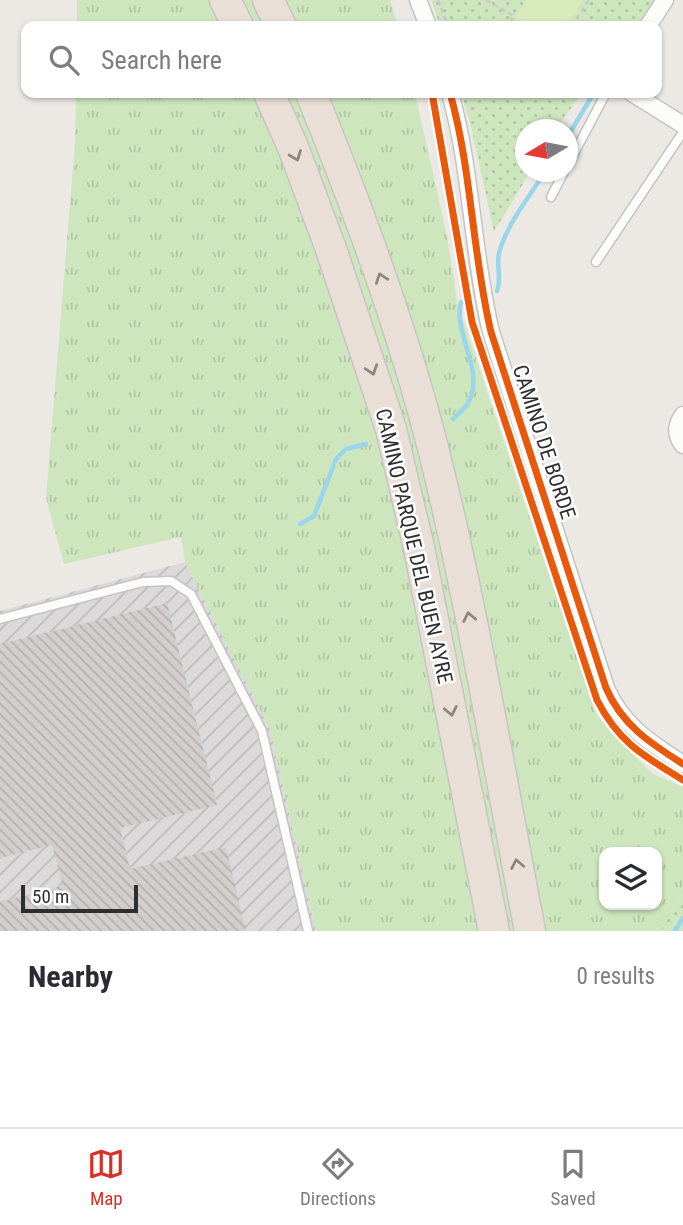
<!DOCTYPE html>
<html lang="en">
<head>
<meta charset="utf-8">
<style>
	body { margin:0; font-family:"Roboto Condensed",sans-serif; background:#f2f2f3; color:#2b2b33 }
	.controls { position:absolute; right:21px; bottom:21px; display:grid; overflow:hidden; border-radius:14px; box-shadow:0 2px 5px #0004 }
	.controls button { width:63px; height:63px; display:grid; place-items:center; padding:0; border:0; border-bottom:2px solid #e1e1e2; background:#fff; color:#2b2b33; font:35px sans-serif }
	.compass { position:absolute; left:515px; top:119px; width:63px; height:63px; border-radius:50%; background:#fff; box-shadow:0 2px 5px #0004; rotate:260deg }
	.scale { position:absolute; left:21px; bottom:18px; width:117px; box-sizing:border-box; padding-left:7px; border:4px solid #2e2e2e; border-top:0; font-size:19px; line-height:24px; white-space:nowrap; color:#2e2e2e; -webkit-text-stroke:5px #fff; paint-order:stroke }
	.list { margin:0; padding:0; list-style:none }
	h2 { display:flex; justify-content:space-between; align-items:center; height:91px; margin:0; padding:0 28px; font-size:30px }
	h2 small { font-size:23px; font-weight:400; color:#7c7c81 }
	.icon { flex:none; width:38px; height:38px; fill:none; stroke:currentColor; stroke-width:2; stroke-linecap:round; stroke-linejoin:round }
	.map { position:relative; flex:none; width:683px; height:931px; overflow:hidden }
	.search { position:absolute; background:#fff; box-shadow:0 2px 5px #0004; left:21px; right:21px; top:21px; height:77px; display:flex; align-items:center; gap:18px; box-sizing:border-box; padding:0 24px; border-radius:14px; color:#7c7c81; font-size:26px }
	.sheet { height:196px; background:#fff }
	nav { display:flex; justify-content:space-around; align-items:center; box-sizing:border-box; height:98px; border-top:2px solid #e1e1e2; background:#fff; font-size:19px; color:#7c7c81 }
	nav a { display:grid; justify-items:center; gap:4px }
	nav .on { color:#d93025 }
	.map>svg:first-child { display:block }
	.industrial { fill:url(#industrial-furrows) }
	.grass { fill:url(#grass-tufts); fill-rule:evenodd }
	.park { fill:url(#park-dots) }
	.pitch { fill:#d9eabb }
	.lines { fill:none; stroke-linecap:round; stroke-linejoin:round }
	.stream { stroke:#99d6ec; stroke-width:4.5 }
	.building { fill:url(#building-back-hatch) }
	.lane-casing { stroke:#c5c4c5; stroke-width:11 }
	.street-casing { stroke:#c5c4c5; stroke-width:19 }
	.highway-casing { stroke:#c6c5c4; stroke-width:33 }
	.path { stroke:#c9c9c8; stroke-width:2.5; stroke-dasharray:5 3.5; stroke-linecap:butt }
	.lane { stroke:#fcfcfb; stroke-width:8 }
	.street { stroke:#fcfcfb; stroke-width:16 }
	.highway { stroke:#eadfd6; stroke-width:30 }
	.cycleway-casing { stroke:#fff; stroke-width:11 }
	.cycleway { stroke:#e8590c; stroke-width:7 }
	.oneway { stroke:#8c8682 }
	.labels { text-anchor:middle; stroke-width:5; stroke-linejoin:round; paint-order:stroke }
	.street-label { font-size:21px; fill:#2e2e2e; stroke:#fff }
</style>
</head>
<body>
<div class="map">
<svg width="683" height="931" viewBox="0 0 683 931">
	<defs>
		<pattern id="industrial-furrows" width="10" height="10" patternUnits="userSpaceOnUse" patternTransform="scale(1.75)"><rect width="10" height="10" fill="#dcd9db"/><path d="M-1 1l2-2M0 10L10 0M9 11l2-2" fill="none" stroke="#bdbbbc"/></pattern>
		<pattern id="grass-tufts" width="24" height="20" patternUnits="userSpaceOnUse" patternTransform="scale(1.75)"><rect width="24" height="20" fill="#cee6be"/><path d="M3 7l-1-3M5 7V3M7 7l1-3M15 17l-1-3M17 17v-4M19 17l1-3" fill="none" stroke="#b1c6a4"/></pattern>
		<pattern id="park-dots" width="8" height="8" patternUnits="userSpaceOnUse" patternTransform="scale(1.75)"><rect width="8" height="8" fill="#cee6be"/><path d="M2 2h.1M6 6h.1" fill="none" stroke="#b1c6a4" stroke-width="1.8" stroke-linecap="round"/></pattern>
		<pattern id="building-back-hatch" width="6" height="6" patternUnits="userSpaceOnUse" patternTransform="scale(1.75)"><rect width="6" height="6" fill="#d1cecb"/><path d="M-1 5l2 2M0 0l6 6M5-1l2 2" fill="none" stroke="#b4b1af"/></pattern>
	</defs>
	<rect width="100%" height="100%" fill="#ece8e4"/>
	<polygon class="industrial" points="185,562 270,729 316,931 0,931 0,611"/>
	<g class="grass">
		<polygon points="77,0 390,0 398,26 77,26"/>
		<path d="M76 93H415L447 236 457 302 595 712 611 733 653 774 683 787V894L660 931H316L270 729 185 562 181 537 64 564 46 498 75 142ZM604 852H657V905H604Z"/>
	</g>
	<g class="park">
		<polygon points="431,0 657,0 640,26 440,26"/>
		<polygon points="461,93 582,93 556,129 526,130 526,172 530,172 494,232 470,122"/>
		<polygon points="683,894 683,931 660,931"/>
	</g>
	<polygon class="pitch" points="526,0 583,0 567,26 529,26 515,18"/>
	<g class="lines">
		<g class="stream">
			<polyline points="568,136 592,96 597,93"/>
			<path d="M497 291C502 278 496 266 499 253 507 224 529 197 545 172"/>
			<path d="M453 419C458 414 465 408 468 403 486 371 453 336 461 302"/>
			<polyline points="300,524 314,516 336,459 346,449 366,444"/>
			<polyline points="675,931 683,918"/>
		</g>
	</g>
	<polygon class="building" points="167,603 217,805 120,828 130,869 226,847 246,931 0,931 0,902 63,886 52,845 0,858 0,644"/>
	<g class="lines">
		<defs>
			<g id="lane">
				<polyline points="568,165 606,93"/>
				<polyline points="551,197 564,172"/>
				<polyline points="596,262 683,132"/>
				<polyline points="0,619 143,582 171,581 191,594 262,731 308,931"/>
			</g>
			<g id="street">
				<polyline points="418,0 428,26"/>
				<polyline points="648,26 665,0"/>
				<path d="M450 93C472 171 472 253 491 332L606 688C622 725 650 743 683 764"/>
				<polyline points="632,93 683,125"/>
				<path d="M683 415C676 425 675 435 683 445"/>
			</g>
			<g id="highway">
				<polyline points="225,0 238,26"/>
				<polyline points="268,0 281,26"/>
				<polyline points="269,93 293,147 331,249 391,429 419,548 494,931"/>
				<path d="M311 93C358 209 402 327 433 448 473 607 499 770 530 931"/>
			</g>
		</defs>
		<use href="#lane" class="lane-casing"/>
		<use href="#street" class="street-casing"/>
		<use href="#highway" class="highway-casing"/>
		<g class="path">
			<polyline points="438,0 448,26"/>
			<polyline points="486,0 514,16 511,20 522,26"/>
			<polyline points="572,26 589,0"/>
		</g>
		<use href="#lane" class="lane"/>
		<use href="#street" class="street"/>
		<use href="#highway" class="highway"/>
		<defs>
			<g id="cycleway">
				<path d="M432 93 472 322 597 700C619 743 644 756 683 780"/>
				<path d="M450 93C472 171 472 253 491 332L606 688C622 725 650 743 683 764"/>
			</g>
		</defs>
		<use href="#cycleway" class="cycleway-casing"/>
		<use href="#cycleway" class="cycleway"/>
	</g>
	<defs><path id="oneway-chevron" d="M-2-3.5L2.5 0L-2 3.5" fill="none" stroke-width="1.6" stroke-linecap="round" stroke-linejoin="round" transform="scale(1.75)"/></defs>
	<g class="oneway">
		<use href="#oneway-chevron" transform="translate(296 156) rotate(69)"/>
		<use href="#oneway-chevron" transform="translate(381 278) rotate(-109)"/>
		<use href="#oneway-chevron" transform="translate(372 370) rotate(72)"/>
		<use href="#oneway-chevron" transform="translate(469 617) rotate(-101)"/>
		<use href="#oneway-chevron" transform="translate(451 711) rotate(79)"/>
		<use href="#oneway-chevron" transform="translate(517 864) rotate(-101)"/>
	</g>
	<g class="labels">
		<g class="street-label">
			<text transform="translate(544 442) rotate(72)" y="7">CAMINO DE BORDE</text>
			<text transform="translate(414 546) rotate(77)" y="7">CAMINO PARQUE DEL BUEN AYRE</text>
		</g>
	</g>
</svg>
<div class="controls">
<button><svg class="icon" aria-label="layers" viewBox="0 0 24 24"><path d="M12 4l9 5-9 5-9-5zM3 14l9 5 9-5"/></svg></button>
</div>
<svg class="compass" viewBox="-18 -18 36 36"><path d="M0-13l5 13h-10z" fill="#e53935"/><path d="M0 13l5-13h-10z" fill="#7c7c81"/></svg>
<div class="scale">50 m</div>
<div class="search"><svg class="icon" aria-label="search" viewBox="0 0 24 24"><circle cx="10" cy="10" r="6"/><path d="M15 15l6 6"/></svg>Search here</div>
</div>
<section class="sheet">
<h2>Nearby<small>0 results</small></h2>
<ul class="list">
</ul>
</section>
<nav>
<a class="on"><svg class="icon" aria-label="map" viewBox="0 0 24 24"><path d="M3 6l6-2 6 2 6-2v14l-6 2-6-2-6 2zM9 4v14M15 6v14"/></svg>Map</a>
<a><svg class="icon" aria-label="directions" viewBox="0 0 24 24"><path d="M12 3l9 9-9 9-9-9zM9 14v-3h6M13 9l2 2-2 2"/></svg>Directions</a>
<a><svg class="icon" aria-label="saved" viewBox="0 0 24 24"><path d="M7 4h10v16l-5-4-5 4z"/></svg>Saved</a>
</nav>
</body>
</html>
